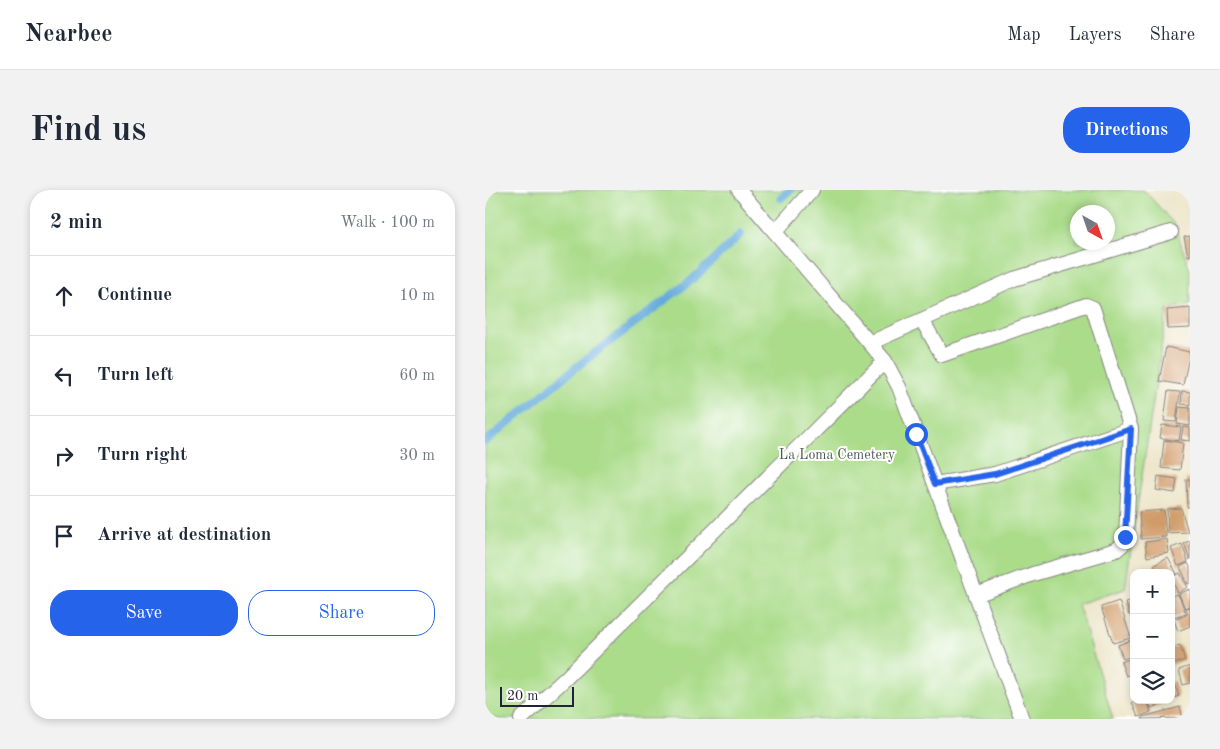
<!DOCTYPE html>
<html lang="en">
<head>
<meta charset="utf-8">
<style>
	body { margin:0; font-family:"Old Standard TT",serif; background:#f2f2f3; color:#1f2937 }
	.controls { position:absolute; right:15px; bottom:15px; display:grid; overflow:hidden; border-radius:10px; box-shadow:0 2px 8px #0003 }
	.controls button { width:45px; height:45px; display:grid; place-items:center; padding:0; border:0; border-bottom:1px solid #e0e1e3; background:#fff; color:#1f2937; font:25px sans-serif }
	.compass { position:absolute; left:585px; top:15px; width:45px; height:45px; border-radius:50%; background:#fff; box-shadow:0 2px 8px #0003; rotate:140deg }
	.scale { position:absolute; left:15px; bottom:12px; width:74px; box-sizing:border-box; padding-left:5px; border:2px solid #22223b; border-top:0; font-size:14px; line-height:18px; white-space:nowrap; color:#22223b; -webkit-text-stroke:4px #fff; paint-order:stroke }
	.stop { position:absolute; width:15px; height:15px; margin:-11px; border:4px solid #2563eb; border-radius:50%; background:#fff }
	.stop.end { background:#2563eb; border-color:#fff; box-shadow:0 1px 5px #0008 }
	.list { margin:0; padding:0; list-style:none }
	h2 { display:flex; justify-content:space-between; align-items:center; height:65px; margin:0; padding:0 20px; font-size:21px }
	h2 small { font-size:16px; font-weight:400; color:#747a83 }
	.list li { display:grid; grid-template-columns:32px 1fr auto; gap:15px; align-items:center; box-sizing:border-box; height:80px; padding:0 20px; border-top:1px solid #e0e1e3 }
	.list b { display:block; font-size:19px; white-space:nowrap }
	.list em { font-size:16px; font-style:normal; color:#747a83 }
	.actions { display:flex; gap:10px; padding:15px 20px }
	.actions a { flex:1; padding:11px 0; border:1px solid #2563eb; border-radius:20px; text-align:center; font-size:18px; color:#2563eb }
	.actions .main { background:#2563eb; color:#fff }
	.icon { flex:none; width:28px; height:28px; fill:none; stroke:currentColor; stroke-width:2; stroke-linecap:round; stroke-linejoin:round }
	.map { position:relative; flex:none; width:705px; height:529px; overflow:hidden; border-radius:20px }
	header { display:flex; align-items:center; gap:30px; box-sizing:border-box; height:70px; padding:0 25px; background:#fff; border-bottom:1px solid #e0e1e3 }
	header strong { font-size:24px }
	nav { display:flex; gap:28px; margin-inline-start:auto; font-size:18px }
	.intro { display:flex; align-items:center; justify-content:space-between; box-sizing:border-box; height:120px; padding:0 30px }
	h1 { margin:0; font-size:35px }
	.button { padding:12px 22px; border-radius:20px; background:#2563eb; color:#fff; font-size:18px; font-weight:700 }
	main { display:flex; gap:30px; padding:0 30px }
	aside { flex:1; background:#fff; border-radius:20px; box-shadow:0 2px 8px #0003 }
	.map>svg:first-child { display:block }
	.green { fill:#aadc8a; stroke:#667f62; fill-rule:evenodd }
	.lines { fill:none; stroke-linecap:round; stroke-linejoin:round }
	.stream { stroke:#65aadb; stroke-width:8 }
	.building { fill:#d09b69 }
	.lane-casing { stroke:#878380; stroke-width:16 }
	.lane { stroke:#fff; stroke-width:14 }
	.route { stroke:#2563eb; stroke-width:6 }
	.labels { text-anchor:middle; stroke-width:4; stroke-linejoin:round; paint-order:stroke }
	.park-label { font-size:14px; fill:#4b5a53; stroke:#fff }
</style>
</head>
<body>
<header>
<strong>Nearbee</strong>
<nav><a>Map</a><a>Layers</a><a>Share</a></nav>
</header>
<div class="intro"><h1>Find us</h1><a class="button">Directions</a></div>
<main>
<aside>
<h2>2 min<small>Walk · 100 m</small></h2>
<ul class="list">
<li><svg class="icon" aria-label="ahead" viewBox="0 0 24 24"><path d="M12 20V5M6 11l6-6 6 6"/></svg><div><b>Continue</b></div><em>10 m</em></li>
<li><svg class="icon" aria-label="left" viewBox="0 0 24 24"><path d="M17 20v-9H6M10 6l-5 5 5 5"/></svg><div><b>Turn left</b></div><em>60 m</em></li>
<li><svg class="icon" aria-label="right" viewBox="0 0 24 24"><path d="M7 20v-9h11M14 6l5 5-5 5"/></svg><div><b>Turn right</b></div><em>30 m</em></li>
<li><svg class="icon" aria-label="arrive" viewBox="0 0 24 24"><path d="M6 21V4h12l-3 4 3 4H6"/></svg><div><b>Arrive at destination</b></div></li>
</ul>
<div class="actions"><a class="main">Save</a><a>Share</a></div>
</aside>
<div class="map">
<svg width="705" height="529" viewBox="0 0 705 529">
	<rect width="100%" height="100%" fill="#fff"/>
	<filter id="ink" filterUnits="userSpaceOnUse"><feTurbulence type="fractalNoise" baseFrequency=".02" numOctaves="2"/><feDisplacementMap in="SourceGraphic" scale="10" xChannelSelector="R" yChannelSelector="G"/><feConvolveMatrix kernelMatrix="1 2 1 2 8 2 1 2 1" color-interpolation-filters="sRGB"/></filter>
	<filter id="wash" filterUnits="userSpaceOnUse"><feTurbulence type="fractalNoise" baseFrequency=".0096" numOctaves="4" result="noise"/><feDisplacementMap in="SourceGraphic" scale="20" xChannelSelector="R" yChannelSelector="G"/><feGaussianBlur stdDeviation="1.12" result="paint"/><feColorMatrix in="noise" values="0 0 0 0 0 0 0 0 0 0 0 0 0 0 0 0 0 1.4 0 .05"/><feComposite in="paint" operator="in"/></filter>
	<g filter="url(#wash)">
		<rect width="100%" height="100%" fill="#ece4c6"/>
		<path class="green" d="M0 0H659L689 34 705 80V115L682 119 640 399 593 414 628 529H0ZM592 22H622V52H592Z"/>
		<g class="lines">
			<g class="stream">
				<polyline points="296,8 305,0"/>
				<polyline points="0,252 90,178 208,89 256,44"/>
			</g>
		</g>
		<g id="blocks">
			<g class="building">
				<polygon points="705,46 705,66 703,66 699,47"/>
				<polygon points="705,118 705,138 683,139 682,120"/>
				<polygon points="681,157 705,162 698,195 674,191"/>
				<polygon points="683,201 695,202 691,232 679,231"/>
				<polygon points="697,201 705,202 705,215 696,214"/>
				<polygon points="694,217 705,218 705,236 692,234"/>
				<polygon points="677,235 696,237 694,251 675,248"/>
				<polygon points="698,237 705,238 705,251 696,250"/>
				<polygon points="679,250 698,253 695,280 676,278"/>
				<polygon points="673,286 692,289 690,303 671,300"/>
				<polygon points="701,289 705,289 705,317 702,317"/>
				<polygon points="696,318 703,342 683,343 682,319"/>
				<polygon points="679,320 681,347 656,349 654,322"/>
				<polygon points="682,349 684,363 662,367 660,352"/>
				<polygon points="705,351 705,370 699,353"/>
				<polygon points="697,354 703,372 693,376 686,358"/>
				<polygon points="683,368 692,384 686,387 686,383 673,383 669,375"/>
				<polygon points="703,373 705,377 705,393 703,394 695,377"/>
				<polygon points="695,383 703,397 693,403 686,388"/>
				<polygon points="705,399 705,416 700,418 694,404"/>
				<polygon points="693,404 701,423 686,428 686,406"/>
				<polygon points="649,410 649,424 644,425 641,412"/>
				<polygon points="634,411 646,448 628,453 616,417"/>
				<polygon points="705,417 705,436 693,441 689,430 703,424 701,418"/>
				<polygon points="646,450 649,456 649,465 638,469 633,455"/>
				<polygon points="695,455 700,470 686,475 686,458"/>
				<polygon points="649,467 649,483 641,486 636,472"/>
				<polygon points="705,476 705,493 698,495 694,480"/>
				<polygon points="689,491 694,506 686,509 686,492"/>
				<polygon points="655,510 662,510 666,522 653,527 647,513"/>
				<polygon points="663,510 679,510 680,513 666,518"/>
				<polygon points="695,517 698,528 657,529 657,527"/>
			</g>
		</g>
	</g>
	<g filter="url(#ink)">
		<use href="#blocks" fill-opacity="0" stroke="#878380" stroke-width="1"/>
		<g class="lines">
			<defs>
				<g id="lane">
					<polyline points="254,0 400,171 414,197 537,529"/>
					<polyline points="290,42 327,0"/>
					<polyline points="437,130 457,165 601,115 608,118 646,239 641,347 637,355 631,360 548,384 491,405"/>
					<polyline points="385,153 529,89 686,42"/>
					<polyline points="450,294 510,284 646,239"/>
					<polyline points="36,529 80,489 400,171"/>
				</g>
			</defs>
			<use href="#lane" class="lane-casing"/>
			<use href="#lane" class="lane"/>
		</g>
	</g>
	<g class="lines" filter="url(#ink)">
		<polyline class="route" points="431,244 450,294 510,284 646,239 640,347"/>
	</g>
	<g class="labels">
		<g class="park-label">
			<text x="352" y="269">La Loma Cemetery</text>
		</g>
	</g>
</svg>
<div class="controls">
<button>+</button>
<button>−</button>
<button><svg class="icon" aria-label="layers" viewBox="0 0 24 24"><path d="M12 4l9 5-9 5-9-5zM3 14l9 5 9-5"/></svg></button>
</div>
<svg class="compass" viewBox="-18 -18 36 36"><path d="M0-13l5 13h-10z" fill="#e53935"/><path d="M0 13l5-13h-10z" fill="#747a83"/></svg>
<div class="scale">20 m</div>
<div class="stop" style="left:431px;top:244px"></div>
<div class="stop end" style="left:640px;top:347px"></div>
</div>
</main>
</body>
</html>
